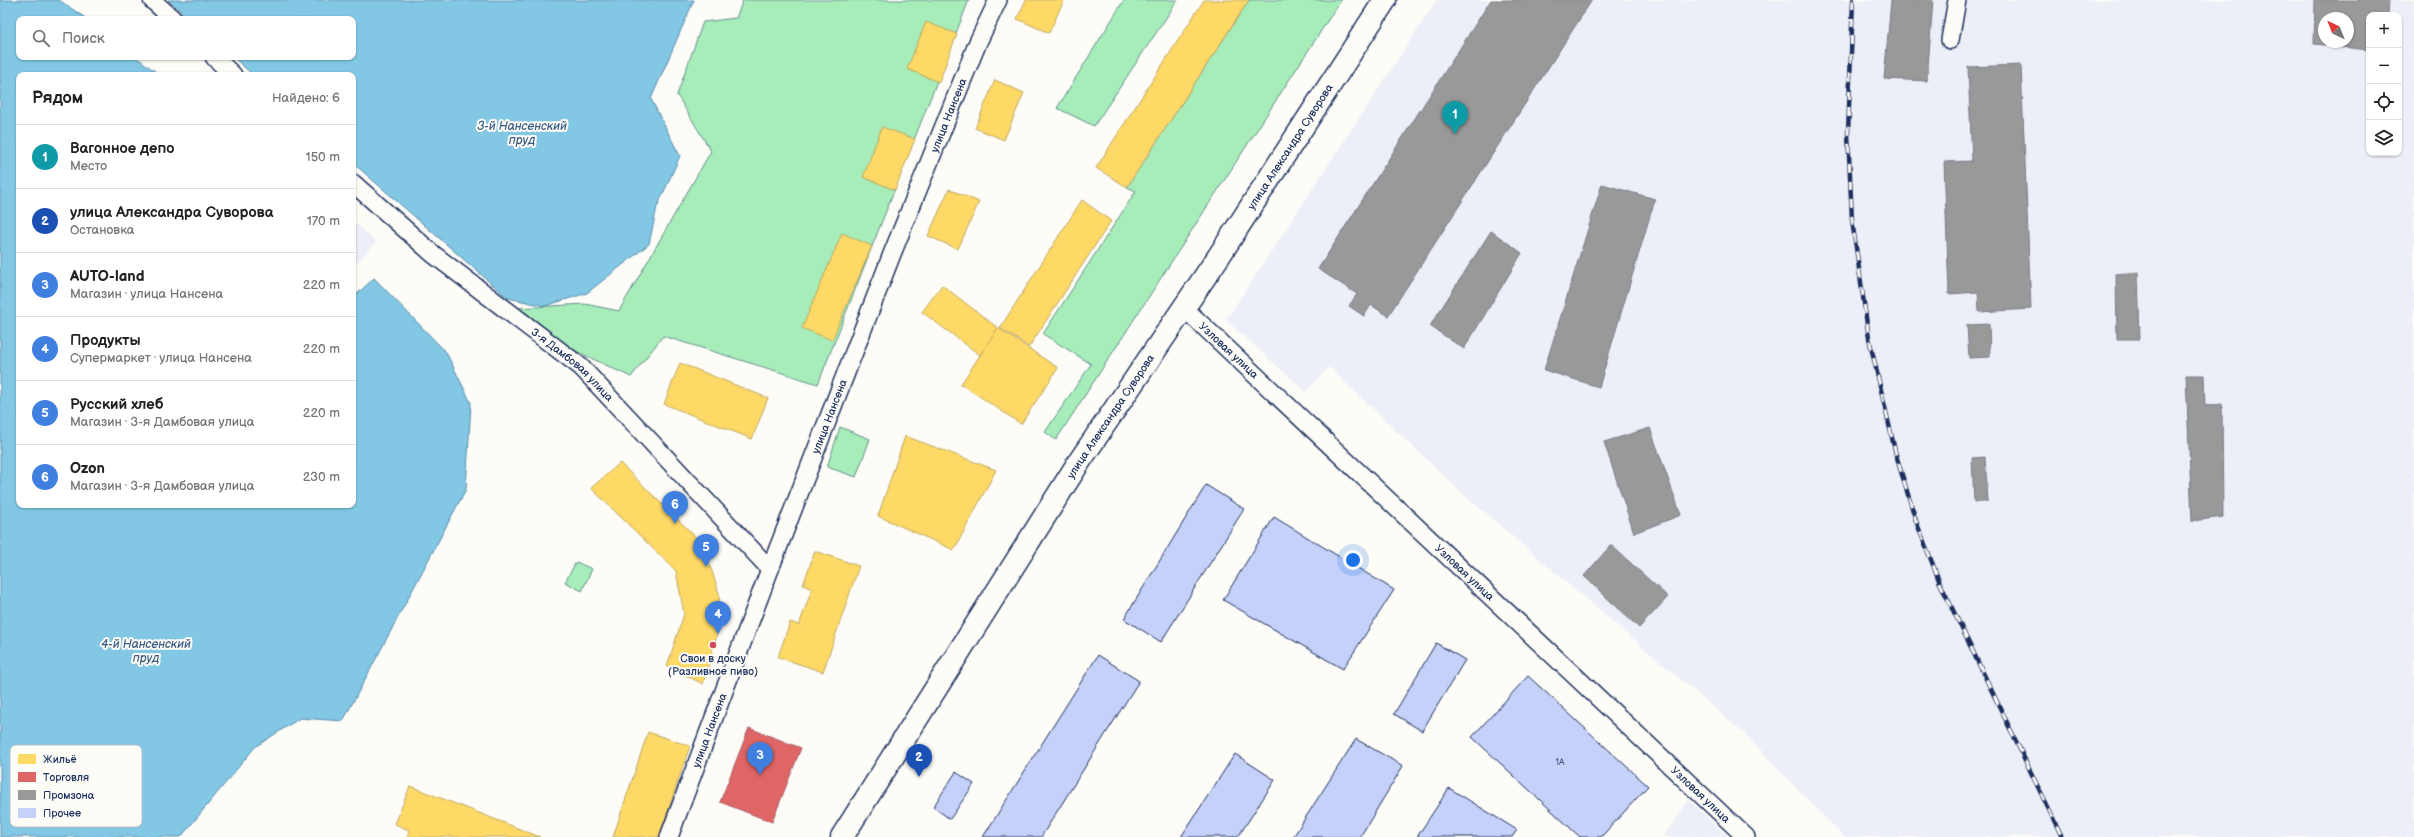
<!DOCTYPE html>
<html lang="ru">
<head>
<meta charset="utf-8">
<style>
	body { margin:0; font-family:"Balsamiq Sans",sans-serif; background:#f6f6f6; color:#222 }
	.controls { position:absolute; right:12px; top:12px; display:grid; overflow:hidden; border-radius:8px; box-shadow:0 1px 3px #0004 }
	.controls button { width:36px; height:36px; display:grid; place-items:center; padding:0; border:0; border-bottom:1px solid #e0e0e0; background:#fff; color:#222; font:20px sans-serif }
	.compass { position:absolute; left:2318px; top:12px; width:36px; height:36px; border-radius:50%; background:#fff; box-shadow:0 1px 3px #0004; rotate:317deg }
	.you { position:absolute; left:1353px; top:560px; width:14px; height:14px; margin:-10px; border:3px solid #fff; border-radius:50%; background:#1a73e8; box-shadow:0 0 0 6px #1a73e833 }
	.badge { display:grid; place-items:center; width:26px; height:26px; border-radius:50%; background:#d1495b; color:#fff; font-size:13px; font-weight:700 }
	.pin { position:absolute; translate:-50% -33px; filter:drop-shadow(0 1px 2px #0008) }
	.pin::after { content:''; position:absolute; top:21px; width:14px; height:12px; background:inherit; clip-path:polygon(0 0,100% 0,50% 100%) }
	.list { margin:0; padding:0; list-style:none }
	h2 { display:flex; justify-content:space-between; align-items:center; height:52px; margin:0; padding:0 16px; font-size:17px }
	h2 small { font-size:13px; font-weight:400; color:#767676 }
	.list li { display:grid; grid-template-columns:26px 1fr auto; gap:12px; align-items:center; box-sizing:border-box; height:64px; padding:0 16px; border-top:1px solid #e0e0e0 }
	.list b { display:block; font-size:15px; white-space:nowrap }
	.list p { margin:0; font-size:13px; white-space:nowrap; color:#767676 }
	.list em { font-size:13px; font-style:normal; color:#767676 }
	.icon { flex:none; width:22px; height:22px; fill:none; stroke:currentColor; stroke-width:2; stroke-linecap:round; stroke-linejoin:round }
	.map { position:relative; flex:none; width:2414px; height:837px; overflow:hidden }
	.search { position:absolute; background:#fff; box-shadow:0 1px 3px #0004; left:16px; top:16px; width:340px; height:44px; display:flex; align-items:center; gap:10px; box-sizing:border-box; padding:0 14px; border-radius:8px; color:#767676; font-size:15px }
	.panel { position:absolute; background:#fff; box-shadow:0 1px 3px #0004; left:16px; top:72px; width:340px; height:436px; border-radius:8px }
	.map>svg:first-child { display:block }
	.built { fill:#eceff7; fill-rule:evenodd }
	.green { fill:#a7edb9; stroke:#618e8c }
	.water { fill:#82c7e3; stroke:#598aae }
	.homes { fill:#ffd966; stroke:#bba664 }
	.shops { fill:#e06666; stroke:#a55664 }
	.industry { fill:#999; stroke:#737987; fill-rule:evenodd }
	.building { fill:#c5d1f8; stroke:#1b2f5e }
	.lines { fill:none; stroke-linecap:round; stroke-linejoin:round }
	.street-casing { stroke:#1b2f5e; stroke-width:20 }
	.primary-casing { stroke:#1b2f5e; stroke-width:25 }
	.street { stroke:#fdfcf7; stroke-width:17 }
	.primary { stroke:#fdfcf7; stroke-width:22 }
	.rail-casing { stroke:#1b2f5e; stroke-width:4.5 }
	.rail { stroke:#fdfcf7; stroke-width:3; stroke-dasharray:9; stroke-linecap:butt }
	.poi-dot { fill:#d1495b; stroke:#fdfcf7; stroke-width:1.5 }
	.labels { text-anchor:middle; stroke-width:4; stroke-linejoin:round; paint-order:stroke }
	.number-label { font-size:9px; fill:#465884 }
	.street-label { font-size:11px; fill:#1b2f5e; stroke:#fdfcf7 }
	.poi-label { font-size:11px; fill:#1b2f5e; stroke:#fdfcf7 }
	.water-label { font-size:12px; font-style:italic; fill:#3a5d86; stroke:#fdfcf7 }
	.key { fill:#fdfcf7; stroke:#b9bec9; stroke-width:1 }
	.key-label { font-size:11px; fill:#1b2f5e }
</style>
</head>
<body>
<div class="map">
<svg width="2414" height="837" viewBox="0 0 2414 837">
	<rect width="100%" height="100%" fill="#fdfcf7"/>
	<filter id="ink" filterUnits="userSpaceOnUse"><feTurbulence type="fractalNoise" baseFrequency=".025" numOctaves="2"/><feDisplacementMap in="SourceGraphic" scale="8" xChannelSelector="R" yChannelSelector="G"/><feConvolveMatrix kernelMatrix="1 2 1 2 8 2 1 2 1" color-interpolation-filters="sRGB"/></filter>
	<g filter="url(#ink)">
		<g class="built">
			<path d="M1437 0H2414V837H1844L1744 733 1464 495 1329 367 1306 392 1226 320ZM2369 15H2399V153H2369ZM2324 18H2348V42H2324Z"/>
			<polygon points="353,221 376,242 353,267"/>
			<polygon points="1689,800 1728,837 1663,837"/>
		</g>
		<g class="green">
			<polygon points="743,0 969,0 818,384 663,336 631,377 538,333 501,309 585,304 619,311 711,151 677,95 703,22 736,18"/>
			<polygon points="1124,0 1178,0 1094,126 1057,108"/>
			<polygon points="1249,0 1341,0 1056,440 1045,432 1091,364 1043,334 1136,191 1127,187"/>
			<polygon points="840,427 870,439 856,477 827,467"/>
			<polygon points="576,562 592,569 582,591 565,582"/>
		</g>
		<g class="water">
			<polygon points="0,0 59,0 87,19 19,19 19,57 136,57 160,75 19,75 19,505 353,505 353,298 374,278 446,352 471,403 466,489 343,721 300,718 255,747 181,837 0,837"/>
			<polygon points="168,0 694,0 651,99 680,156 657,207 649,244 587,293 545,306 508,298 353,163 353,75 253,75 233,57 353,57 353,19 190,19"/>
		</g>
		<g class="homes">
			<polygon points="1026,0 1064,0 1049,33 1017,19"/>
			<polygon points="1204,0 1249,0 1127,187 1096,168"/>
			<polygon points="926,22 957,34 939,82 907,69"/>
			<polygon points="995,80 1024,93 1004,140 975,128"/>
			<polygon points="882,127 915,139 895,190 863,177"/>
			<polygon points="949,189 979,202 958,249 928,236"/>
			<polygon points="1082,200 1111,221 1029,347 1000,328"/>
			<polygon points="842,233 872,246 832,340 802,328"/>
			<polygon points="942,285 998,328 980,355 922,312"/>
			<polygon points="998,328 1058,368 1021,424 961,384"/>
			<polygon points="680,363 768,398 752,439 664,404"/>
			<polygon points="905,436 996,470 954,550 878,516"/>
			<polygon points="620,463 703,544 719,593 720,615 718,631 703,684 667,666 684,614 676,571 591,488"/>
			<polygon points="815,551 859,566 823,672 778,657 790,622 799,625 812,589 803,585"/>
			<polygon points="648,732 690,746 659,837 613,837"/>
			<polygon points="410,786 502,822 540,837 407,837 409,830 395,824"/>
		</g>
		<polygon class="shops" points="749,728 801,748 772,822 720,802"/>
		<g class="industry">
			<polygon points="1491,0 1592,0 1388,316 1371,305 1364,316 1349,306 1357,294 1318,269"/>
			<polygon points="1891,0 1933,0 1927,81 1884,79"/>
			<path d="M2315 0H2389L2388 15H2369V50L2314 44ZM2324 18H2348V42H2324Z"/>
			<polygon points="2021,65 2031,309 1979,312 1978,292 1949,294 1944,162 1972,161 1968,67"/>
			<polygon points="1602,184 1655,199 1599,387 1544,370"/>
			<polygon points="1491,231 1522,253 1464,349 1430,326"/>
			<polygon points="2138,272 2140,339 2117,339 2116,274"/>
			<polygon points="1989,324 1990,357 1969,358 1967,325"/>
			<polygon points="2186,375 2204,375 2205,406 2222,404 2223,517 2192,521"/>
			<polygon points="1650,428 1681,515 1634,533 1604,442"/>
			<polygon points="1985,457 1988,501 1974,502 1972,458"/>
			<polygon points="1611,545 1668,597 1639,628 1584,576"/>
		</g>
		<g class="building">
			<polygon points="1206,485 1244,509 1161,642 1124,619"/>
			<polygon points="1274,517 1394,590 1343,669 1223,600"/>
			<polygon points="1436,643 1465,660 1422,731 1394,714"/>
			<polygon points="1098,655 1139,681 1041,837 983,837"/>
			<polygon points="1528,676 1648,786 1601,837 1580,837 1472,737"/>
			<polygon points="1356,739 1403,766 1360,837 1293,837"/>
			<polygon points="1235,754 1275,780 1238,837 1181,837"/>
			<polygon points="956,772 974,784 950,819 933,807"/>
			<polygon points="1449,788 1517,830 1512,837 1417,837"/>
		</g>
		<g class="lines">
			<defs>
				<g id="street">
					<polyline points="152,0 173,19"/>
					<polyline points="1950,40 1957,0"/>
					<polyline points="214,57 233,75"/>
					<path id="s1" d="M353 183 433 254 581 367 770 569"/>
					<path id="s2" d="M1183 307 1746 837"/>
					<path id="s3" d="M669 837 770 569 892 254 978 42 998 0"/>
				</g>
				<g id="primary">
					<path id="s4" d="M842 837 1079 462 1219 256 1385 0"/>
				</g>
			</defs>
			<use href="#street" class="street-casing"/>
			<use href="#primary" class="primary-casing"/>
			<use href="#street" class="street"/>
			<use href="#primary" class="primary"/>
			<defs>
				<polyline id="rail" points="1853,0 1848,133 1852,220 1869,338 1896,455 1916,521 1940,583 2062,837"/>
			</defs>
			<use href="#rail" class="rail-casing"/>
			<use href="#rail" class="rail"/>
		</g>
	</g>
	<circle class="poi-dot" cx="713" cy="645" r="4"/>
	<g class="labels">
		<g class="number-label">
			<text x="1560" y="765">1А</text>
		</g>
		<g class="street-label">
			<text dy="4" stroke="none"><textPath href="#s3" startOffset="774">улица Нансена</textPath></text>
			<text dy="4" stroke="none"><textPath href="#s4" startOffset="823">улица Александра Суворова</textPath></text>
			<text dy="4" stroke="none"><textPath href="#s2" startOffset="63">Узловая улица</textPath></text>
			<text dy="4" stroke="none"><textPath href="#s1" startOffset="285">3-я Дамбовая улица</textPath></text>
			<text dy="4" stroke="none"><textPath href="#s4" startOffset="499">улица Александра Суворова</textPath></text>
			<text dy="4" stroke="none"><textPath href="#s3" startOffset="450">улица Нансена</textPath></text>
			<text dy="4" stroke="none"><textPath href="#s2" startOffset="387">Узловая улица</textPath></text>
			<text dy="4" stroke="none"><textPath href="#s3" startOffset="114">улица Нансена</textPath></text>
			<text dy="4" stroke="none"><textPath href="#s2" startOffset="711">Узловая улица</textPath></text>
		</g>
		<g class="poi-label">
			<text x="713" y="662">Свои в доску<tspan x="713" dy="13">(Разливное пиво)</tspan></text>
		</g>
		<g class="water-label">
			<text x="522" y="130">3-й Нансенский<tspan x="522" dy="14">пруд</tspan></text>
			<text x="146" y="648">4-й Нансенский<tspan x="146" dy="14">пруд</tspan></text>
		</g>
	</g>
	<rect x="10" y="745" width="132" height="82" rx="6" class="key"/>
	<rect x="18" y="754" width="18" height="10" fill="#ffd966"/>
	<rect x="18" y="772" width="18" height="10" fill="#e06666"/>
	<rect x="18" y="790" width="18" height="10" fill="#999"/>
	<rect x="18" y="808" width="18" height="10" fill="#c5d1f8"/>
	<g class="key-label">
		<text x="43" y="763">Жильё</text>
		<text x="43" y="781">Торговля</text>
		<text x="43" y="799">Промзона</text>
		<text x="43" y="817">Прочее</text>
	</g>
</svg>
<div class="controls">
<button>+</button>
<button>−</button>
<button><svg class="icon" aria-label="locate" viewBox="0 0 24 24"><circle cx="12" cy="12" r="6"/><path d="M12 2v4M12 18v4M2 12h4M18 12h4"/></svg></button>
<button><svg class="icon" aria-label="layers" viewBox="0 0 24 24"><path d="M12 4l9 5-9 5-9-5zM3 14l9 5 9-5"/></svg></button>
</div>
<svg class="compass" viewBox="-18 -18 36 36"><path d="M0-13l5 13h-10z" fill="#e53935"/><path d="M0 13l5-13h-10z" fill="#767676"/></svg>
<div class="you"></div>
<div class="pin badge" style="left:1455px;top:134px;background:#0f9aa8">1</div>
<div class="pin badge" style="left:919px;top:777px;background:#1a4fb4">2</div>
<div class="pin badge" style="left:760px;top:775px;background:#3f7fe0">3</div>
<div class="pin badge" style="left:718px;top:634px;background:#3f7fe0">4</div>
<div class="pin badge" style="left:706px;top:567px;background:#3f7fe0">5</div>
<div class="pin badge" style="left:675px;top:524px;background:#3f7fe0">6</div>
<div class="search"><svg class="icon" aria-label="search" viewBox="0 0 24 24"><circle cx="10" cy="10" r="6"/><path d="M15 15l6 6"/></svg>Поиск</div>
<section class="panel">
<h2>Рядом<small>Найдено: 6</small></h2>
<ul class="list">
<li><span class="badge" style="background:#0f9aa8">1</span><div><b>Вагонное депо</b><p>Место</p></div><em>150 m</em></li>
<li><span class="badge" style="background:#1a4fb4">2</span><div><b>улица Александра Суворова</b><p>Остановка</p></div><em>170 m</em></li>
<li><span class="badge" style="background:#3f7fe0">3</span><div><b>AUTO-land</b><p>Магазин · улица Нансена</p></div><em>220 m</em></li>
<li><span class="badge" style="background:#3f7fe0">4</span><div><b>Продукты</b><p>Супермаркет · улица Нансена</p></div><em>220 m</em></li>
<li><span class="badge" style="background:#3f7fe0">5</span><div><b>Русский хлеб</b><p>Магазин · 3-я Дамбовая улица</p></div><em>220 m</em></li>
<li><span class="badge" style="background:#3f7fe0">6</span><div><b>Ozon</b><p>Магазин · 3-я Дамбовая улица</p></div><em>230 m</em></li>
</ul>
</section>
</div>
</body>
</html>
